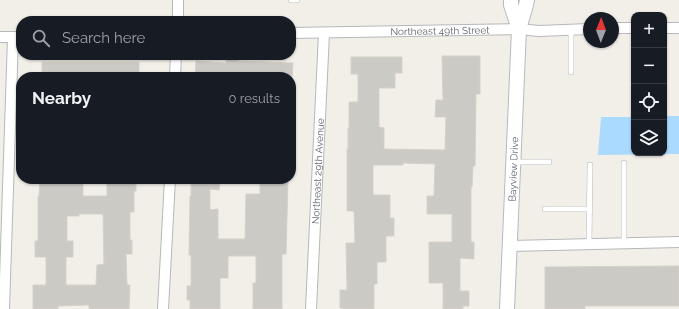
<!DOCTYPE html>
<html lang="en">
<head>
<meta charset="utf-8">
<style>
	body { margin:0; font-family:Raleway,sans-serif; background:#20242c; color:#f1f3f6 }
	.controls { position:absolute; right:12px; top:12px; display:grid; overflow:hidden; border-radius:8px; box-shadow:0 1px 3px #0004 }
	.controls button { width:36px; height:36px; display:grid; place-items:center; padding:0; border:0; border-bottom:1px solid #363941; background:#171b24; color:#f1f3f6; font:20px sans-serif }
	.compass { position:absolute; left:583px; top:12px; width:36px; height:36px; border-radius:50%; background:#171b24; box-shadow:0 1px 3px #0004; rotate:1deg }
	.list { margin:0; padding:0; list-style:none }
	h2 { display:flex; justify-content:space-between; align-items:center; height:52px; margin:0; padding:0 16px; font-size:17px }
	h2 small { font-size:13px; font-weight:400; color:#9ea1a6 }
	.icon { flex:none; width:22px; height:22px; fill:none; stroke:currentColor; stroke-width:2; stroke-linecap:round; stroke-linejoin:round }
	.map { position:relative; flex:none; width:679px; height:309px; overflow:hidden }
	.search { position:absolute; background:#171b24; box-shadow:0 1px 3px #0004; left:16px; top:16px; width:280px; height:44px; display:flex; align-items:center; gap:10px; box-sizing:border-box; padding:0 14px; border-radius:16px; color:#9ea1a6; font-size:15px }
	.panel { position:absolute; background:#171b24; box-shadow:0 1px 3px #0004; left:16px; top:72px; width:280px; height:112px; border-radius:16px }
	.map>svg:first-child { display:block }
	.water { fill:#aadaff }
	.building { fill:#cccac5; stroke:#d6d1c6; fill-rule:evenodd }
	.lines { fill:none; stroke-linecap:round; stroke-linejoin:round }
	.lane-casing { stroke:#b5b8bc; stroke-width:6 }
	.street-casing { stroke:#b5b8bc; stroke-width:12 }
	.secondary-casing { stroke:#b6babf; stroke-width:16 }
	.lane { stroke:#fff; stroke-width:5 }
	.street { stroke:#fff; stroke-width:10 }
	.secondary { stroke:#fff; stroke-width:14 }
	.labels { text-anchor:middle; stroke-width:4; stroke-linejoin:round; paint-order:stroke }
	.street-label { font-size:10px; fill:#5f6368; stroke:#fff }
</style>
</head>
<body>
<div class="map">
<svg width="679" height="309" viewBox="0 0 679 309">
	<rect width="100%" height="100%" fill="#f1efe8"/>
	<polygon class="water" points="664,116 679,116 679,154 598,155 601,117 634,117 634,153 664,153"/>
	<g class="building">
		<polygon points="442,56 480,56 480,94 476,94 475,166 473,166 472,187 471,187 471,242 474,242 474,259 460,258 460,291 469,291 469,306 463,306 463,309 443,309 443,283 429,283 429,242 452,242 452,214 427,214 427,196 434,196 435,164 403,163 403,165 373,165 373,195 390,195 390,218 394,218 394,236 386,236 386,262 377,262 377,284 374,284 374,309 343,309 343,308 340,308 340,290 347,290 346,243 355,243 354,211 347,211 347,149 348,149 348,128 349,128 349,102 358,102 358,74 351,74 351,57 402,57 402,73 395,73 395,88 379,88 379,127 384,128 384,149 445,150 446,117 435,117 436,100 443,100"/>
		<polygon points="226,59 238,60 238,61 293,63 292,77 195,77 196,61 226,63"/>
		<rect x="42" y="62" width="97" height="15"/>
		<path d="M40 179H83V196H107V179H136V191H134V212H130V240H132V254H126L127 285H130L129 309H89V305L58 306V309H33V285H46V257H35V241H38V196H39ZM79 214H103L104 264 97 265 96 285H66V257H73V241H67V216H79Z"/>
		<polygon points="191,179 220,179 219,190 210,189 210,210 218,209 218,239 245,239 246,194 260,194 260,179 288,179 286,254 282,254 282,309 253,309 253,283 256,283 256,256 228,256 228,278 220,278 220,309 190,309 190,300 187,300 187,286 191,286 191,255 189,255 190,196 191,196"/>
		<polygon points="679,266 679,306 585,306 585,309 545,309 545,267"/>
	</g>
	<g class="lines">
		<defs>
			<g id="lane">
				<polyline points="291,0 297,0"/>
				<polyline points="571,72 571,30"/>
				<polyline points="515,162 549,162"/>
				<polyline points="545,209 589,209"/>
				<polyline points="624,243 624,163"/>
				<polyline points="589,244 590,165"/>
			</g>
			<g id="street">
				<polyline points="178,21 178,0"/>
				<polyline points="613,28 634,28"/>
				<polyline points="664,28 679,28"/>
				<path id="s1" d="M291 33 519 29 539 31 589 29"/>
				<polyline points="0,37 21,37"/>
				<polyline points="175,77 176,55"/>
				<polyline points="510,246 679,242"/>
				<polyline points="4,309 13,37"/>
				<polyline points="163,309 170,179"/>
				<path id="s2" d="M311 309 324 33"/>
			</g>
			<g id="secondary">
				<polyline points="511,0 511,5 519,29"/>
				<path id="s3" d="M507 309 519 29 526 5 527 0"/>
			</g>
		</defs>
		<use href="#lane" class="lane-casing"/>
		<use href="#street" class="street-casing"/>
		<use href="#secondary" class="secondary-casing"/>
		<use href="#lane" class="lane"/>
		<use href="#street" class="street"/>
		<use href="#secondary" class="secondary"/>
	</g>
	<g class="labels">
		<g class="street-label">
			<text dy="4" stroke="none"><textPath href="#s1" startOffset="149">Northeast 49th Street</textPath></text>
			<text dy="4" stroke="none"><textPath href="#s3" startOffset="140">Bayview Drive</textPath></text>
			<text dy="4" stroke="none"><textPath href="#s2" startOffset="138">Northeast 29th Avenue</textPath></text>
		</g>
	</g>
</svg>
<div class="controls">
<button>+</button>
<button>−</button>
<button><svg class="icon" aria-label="locate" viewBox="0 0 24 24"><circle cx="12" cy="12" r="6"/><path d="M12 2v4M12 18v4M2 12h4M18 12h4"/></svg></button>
<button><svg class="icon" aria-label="layers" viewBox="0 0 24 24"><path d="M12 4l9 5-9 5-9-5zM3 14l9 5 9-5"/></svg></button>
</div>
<svg class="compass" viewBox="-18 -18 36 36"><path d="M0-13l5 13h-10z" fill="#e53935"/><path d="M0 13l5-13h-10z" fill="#9ea1a6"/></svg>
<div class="search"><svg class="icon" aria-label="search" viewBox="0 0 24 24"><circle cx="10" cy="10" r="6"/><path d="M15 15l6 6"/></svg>Search here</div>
<section class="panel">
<h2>Nearby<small>0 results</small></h2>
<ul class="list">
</ul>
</section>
</div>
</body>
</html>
